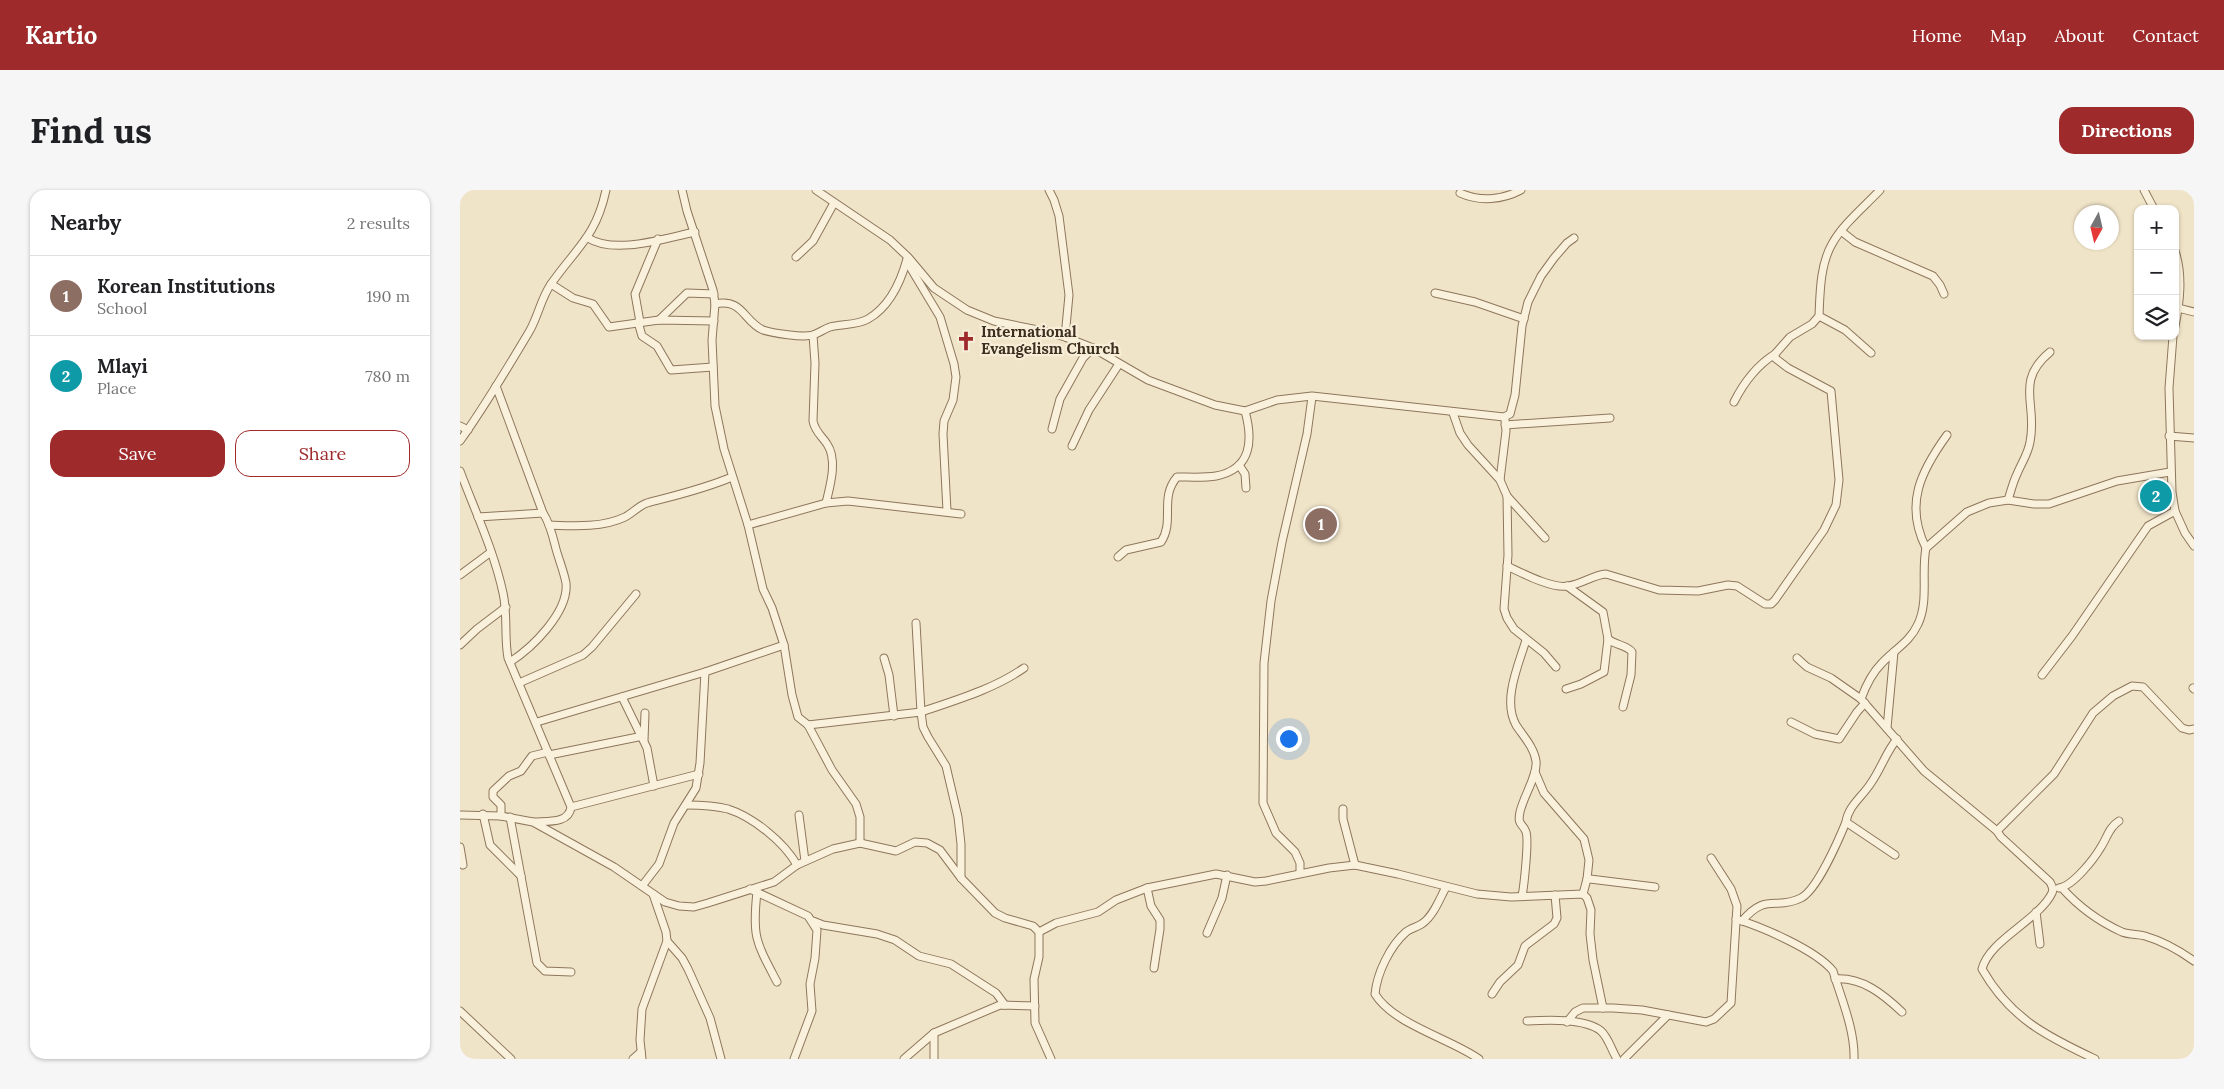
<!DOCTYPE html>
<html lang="en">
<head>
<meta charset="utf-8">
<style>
	body { margin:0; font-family:Lora,serif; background:#f6f6f6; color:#202124 }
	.controls { position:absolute; right:15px; top:15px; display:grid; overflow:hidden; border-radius:10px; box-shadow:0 1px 4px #0004 }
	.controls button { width:45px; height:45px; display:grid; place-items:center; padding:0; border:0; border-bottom:1px solid #e0e0e0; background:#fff; color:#202124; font:25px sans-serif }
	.compass { position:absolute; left:1614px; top:15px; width:45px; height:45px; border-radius:50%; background:#fff; box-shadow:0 1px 4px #0004; rotate:188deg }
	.you { position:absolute; left:828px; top:548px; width:18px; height:18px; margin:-12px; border:4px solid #fff; border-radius:50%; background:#1a73e8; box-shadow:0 0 0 8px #1a73e833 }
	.badge { display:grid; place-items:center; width:32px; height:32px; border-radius:50%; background:#9e2a2b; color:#fff; font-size:16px; font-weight:700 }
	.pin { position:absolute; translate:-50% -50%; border:2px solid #fff; box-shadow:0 1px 5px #0006 }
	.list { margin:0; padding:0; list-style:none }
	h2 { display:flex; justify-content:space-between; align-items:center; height:65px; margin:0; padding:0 20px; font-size:21px }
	h2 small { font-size:16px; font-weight:400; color:#757577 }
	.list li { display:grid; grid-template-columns:32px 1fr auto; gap:15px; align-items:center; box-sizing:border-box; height:80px; padding:0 20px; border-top:1px solid #e0e0e0 }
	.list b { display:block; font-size:19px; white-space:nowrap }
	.list p { margin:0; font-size:16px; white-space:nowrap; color:#757577 }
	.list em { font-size:16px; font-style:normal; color:#757577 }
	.actions { display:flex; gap:10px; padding:15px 20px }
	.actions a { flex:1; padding:11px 0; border:1px solid #9e2a2b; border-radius:15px; text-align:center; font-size:18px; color:#9e2a2b }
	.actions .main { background:#9e2a2b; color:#fff }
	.icon { flex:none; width:28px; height:28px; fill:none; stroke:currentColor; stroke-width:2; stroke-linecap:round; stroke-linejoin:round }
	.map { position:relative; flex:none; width:1734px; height:869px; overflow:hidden; border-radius:15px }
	header { display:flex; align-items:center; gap:30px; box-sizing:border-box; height:70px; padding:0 25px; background:#9e2a2b; color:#fff }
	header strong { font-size:24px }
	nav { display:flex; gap:28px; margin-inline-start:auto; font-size:18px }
	.intro { display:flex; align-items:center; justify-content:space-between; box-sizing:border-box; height:120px; padding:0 30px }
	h1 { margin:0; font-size:35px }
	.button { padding:12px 22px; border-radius:15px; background:#9e2a2b; color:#fff; font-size:18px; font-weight:700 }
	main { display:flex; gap:30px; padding:0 30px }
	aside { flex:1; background:#fff; border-radius:15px; box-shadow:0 1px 4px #0004 }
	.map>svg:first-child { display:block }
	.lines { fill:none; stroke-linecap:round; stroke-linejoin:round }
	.street-casing { stroke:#8d765c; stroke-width:9 }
	.street { stroke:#faf1dc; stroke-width:7 }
	.labels { text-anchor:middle; stroke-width:4.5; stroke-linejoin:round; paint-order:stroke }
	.poi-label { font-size:15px; font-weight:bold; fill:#3d2e20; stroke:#f7eed8; text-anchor:start }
</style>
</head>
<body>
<header>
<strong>Kartio</strong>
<nav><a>Home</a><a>Map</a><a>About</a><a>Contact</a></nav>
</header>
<div class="intro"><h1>Find us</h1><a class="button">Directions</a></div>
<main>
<aside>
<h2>Nearby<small>2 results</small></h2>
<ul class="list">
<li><span class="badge" style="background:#8d6e63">1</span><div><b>Korean Institutions</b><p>School</p></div><em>190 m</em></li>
<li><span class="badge" style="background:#0f9aa8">2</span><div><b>Mlayi</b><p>Place</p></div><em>780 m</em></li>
</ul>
<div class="actions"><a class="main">Save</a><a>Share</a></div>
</aside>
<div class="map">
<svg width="1734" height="869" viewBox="0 0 1734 869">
	<rect width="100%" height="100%" fill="#f0e4c8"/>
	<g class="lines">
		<defs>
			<g id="street">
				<polyline points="222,0 227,21 253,100 255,114 252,150 255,216 264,259 288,335 303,399 312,418 324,455 332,505 338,527 348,535 372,580 396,614 400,627 400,653"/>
				<polyline points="356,0 430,50 448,67 474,98 507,120 534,131 588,142 605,147 633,158 688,190 755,215 785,221 817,210 852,206 1044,227 1050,224 1055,205 1062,136 1068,112 1081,86 1094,68 1107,53 1114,48"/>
				<polyline points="589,0 594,10 599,26 609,105 605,147"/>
				<polyline points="1684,0 1694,19"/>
				<path d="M1000 3C1020 12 1042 10 1061 0"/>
				<polyline points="1381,41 1395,52 1473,86 1480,95 1484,104"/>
				<path d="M128 48C155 65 205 48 235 42"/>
				<path d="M1715 61C1723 85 1720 111 1715 136"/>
				<polyline points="336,67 353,51 374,13"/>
				<polyline points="447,72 480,127 494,174 496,187 493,210 484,231 483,244 487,321"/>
				<polyline points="91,94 113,108 133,114 149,137 199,130 254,131"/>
				<polyline points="975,103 1015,112 1064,129"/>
				<path d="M255 114C283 108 283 131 303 140 312 143 343 148 353 145 359 143 364 139 370 137 382 134 398 135 408 129 429 117 441 91 447 69"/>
				<polyline points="1718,118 1734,122"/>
				<polyline points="1359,126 1385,140 1411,163"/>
				<polyline points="199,130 227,103 254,104"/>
				<polyline points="178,132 182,146 197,156 211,180 253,177"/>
				<polyline points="180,132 175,104 198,49"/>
				<path d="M353 145 355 173 353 231C355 242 362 246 367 254 378 270 370 296 366 313"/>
				<polyline points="1713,146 1709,198 1712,302 1715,321 1725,343 1734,356"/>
				<polyline points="36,196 83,323"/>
				<path d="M1274 212C1284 192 1296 176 1315 164"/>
				<polyline points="993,223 1000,243 1008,255 1040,290 1047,306 1048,365 1044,419 1047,428 1054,439 1084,463 1096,477"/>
				<polyline points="1045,235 1150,228"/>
				<polyline points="0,236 8,240"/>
				<polyline points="592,239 600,209 623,168 633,158"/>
				<polyline points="1709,246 1734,248"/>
				<path d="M0 251C25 216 47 179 69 142 78 127 81 108 91 94 116 58 136 47 146 0"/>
				<polyline points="612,256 629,220 659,174"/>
				<polyline points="779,275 785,284 786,298"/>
				<path d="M0 281C15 321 34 361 43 403 48 425 44 447 48 468L111 617C109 634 87 631 74 632"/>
				<polyline points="1040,290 1046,241 1045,230"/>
				<polyline points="1047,306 1085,348"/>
				<path d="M1548 310C1551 301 1553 292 1557 284 1562 272 1568 264 1570 252 1578 214 1554 192 1590 162"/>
				<path d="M18 327 83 323C90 333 93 347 96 359 99 370 104 382 106 393 109 422 72 458 50 472"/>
				<path d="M89 335C113 336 142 338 165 327 173 323 178 316 187 313 217 305 244 299 272 287"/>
				<polyline points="288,335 366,313 388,311 501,324"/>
				<path d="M1466 358C1444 314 1461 281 1487 245"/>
				<path d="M658 367 666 360 701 352C715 331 699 308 717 287 729 287 745 288 756 286 792 279 793 250 785 221"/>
				<path d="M1047 376C1062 383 1092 399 1108 396 1122 394 1133 385 1146 384L1199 400 1238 401 1268 395 1277 396 1305 414H1311L1315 410 1364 340 1376 315 1379 290 1371 201 1328 178 1315 168V164L1330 147 1352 134 1359 126C1360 103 1360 75 1372 54 1383 34 1404 17 1420 0"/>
				<polyline points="0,385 31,362"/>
				<path d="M456 433 461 522C496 510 534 499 564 478"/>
				<path d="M1148 449C1155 455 1167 455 1172 462L1171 485 1163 517"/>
				<polyline points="0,455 17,439 46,417"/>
				<polyline points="424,468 429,485 434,526"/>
				<polyline points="1337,468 1347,477 1371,488 1401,509 1464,581 1537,641"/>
				<polyline points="1582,485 1612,446 1688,336 1715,321"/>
				<polyline points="59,493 123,465 132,457 176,404"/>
				<polyline points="1733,498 1734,499"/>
				<polyline points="1106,499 1121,494 1144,482 1148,449 1143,422 1107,396"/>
				<polyline points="162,507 187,558 194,596"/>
				<path d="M1401 509C1406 495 1412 483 1422 473 1435 459 1450 452 1458 434 1469 411 1461 382 1466 358L1507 322 1529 313 1548 310 1574 314H1589L1657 291 1710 282"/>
				<polyline points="77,532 245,482 324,455"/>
				<polyline points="1331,532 1355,544 1379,549 1397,522 1405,513"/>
				<polyline points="348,535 461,522 463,537 468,547 486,576 498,627 501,654 501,688"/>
				<polyline points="1427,538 1434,462"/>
				<polyline points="184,550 185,523"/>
				<polyline points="89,565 183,546"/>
				<polyline points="1075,582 1084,603 1124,649 1129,670 1127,689"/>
				<path d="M226 615C239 615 256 616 268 619 293 627 324 652 337 675"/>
				<polyline points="111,617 239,584"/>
				<polyline points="883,619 883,629 895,675"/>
				<polyline points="23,624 30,655 61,686"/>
				<polyline points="0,625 41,626 73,632 154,677 205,712 219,716 234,717 248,713 314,692 337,675 373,659 400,653 436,661 455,652 467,653 480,660 501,688 535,723 545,728 573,736 579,742 579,767 574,789 575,833 591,869"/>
				<polyline points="339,625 345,671"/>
				<polyline points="41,626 41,615 33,607 33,601 49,586 61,581 72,566 88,562"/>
				<polyline points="50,627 77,773 85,781 111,782"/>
				<polyline points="0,657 3,675"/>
				<path d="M1435 665 1386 632C1388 616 1403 606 1411 593 1421 579 1426 562 1437 549"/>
				<polyline points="840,683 840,673 835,662 816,643 803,613 804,473 811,411 822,352 847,244 852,207"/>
				<polyline points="182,696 199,674 214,633 236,598 240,573 245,482"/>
				<path d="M986 697C980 708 974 725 963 733 958 737 951 738 946 742 930 756 917 783 915 804 933 834 991 849 1019 869"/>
				<polyline points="687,698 691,716 700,730 700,739 694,778"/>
				<path d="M1599 698C1613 696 1634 669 1641 657 1647 648 1649 637 1659 631"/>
				<path d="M1602 698C1618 716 1640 732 1662 742 1670 745 1678 744 1685 746 1702 751 1720 761 1734 771"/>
				<polyline points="290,699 348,726 357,740 355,768 350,794 352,821 334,869"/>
				<path d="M297 702C292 747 296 752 317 792"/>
				<polyline points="1123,704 1127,689 1130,689 1195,697"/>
				<path d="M1062 706C1064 696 1069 650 1066 642 1063 633 1057 636 1060 622 1063 607 1078 585 1076 571 1074 557 1063 546 1056 535 1042 510 1059 474 1066 450"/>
				<polyline points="1576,722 1580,754"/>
				<path d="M1276 729C1302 737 1356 760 1373 781 1381 808 1395 840 1394 869"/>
				<polyline points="353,731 363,735 417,744 435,750 459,766 491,774 536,803 545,815"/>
				<path d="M1282 731C1307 702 1314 721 1341 708 1357 700 1379 649 1386 632"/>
				<polyline points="579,742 596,733 638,722 656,710 687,698 756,684 795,692 806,691 869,678 895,675 938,684 1017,704 1051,707 1123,704 1127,708 1131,720 1130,744 1133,770 1143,818"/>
				<polyline points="747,743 762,708 767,685"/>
				<polyline points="207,751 222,768 228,779 250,828 261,869"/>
				<path d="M1375 789C1402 787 1423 804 1442 822"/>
				<polyline points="1032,804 1040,792 1058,775 1065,756 1094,734 1097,728 1095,705"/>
				<polyline points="0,821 51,869"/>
				<path d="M1067 831C1087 830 1125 828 1141 841 1148 847 1152 861 1157 869"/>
				<polyline points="1107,832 1115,822 1123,818 1153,818 1182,820 1246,832 1254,829 1271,813 1277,716 1271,699 1251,668"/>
				<polyline points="173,869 181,862"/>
				<polyline points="182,869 180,850 182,819 207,751 206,742 193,704"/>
				<polyline points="444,869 474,843 540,815 575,816"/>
				<polyline points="474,869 474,843"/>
				<polyline points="1164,869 1208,825"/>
				<path d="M1635 869C1586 846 1550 828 1522 779 1529 750 1579 730 1592 703 1594 699 1592 696 1590 692L1541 647 1537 641 1594 584 1633 523 1653 506 1672 496 1683 497 1722 538 1729 540 1734 539"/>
			</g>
		</defs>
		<use href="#street" class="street-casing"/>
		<use href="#street" class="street"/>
	</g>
	<defs>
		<symbol id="church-bare" viewBox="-9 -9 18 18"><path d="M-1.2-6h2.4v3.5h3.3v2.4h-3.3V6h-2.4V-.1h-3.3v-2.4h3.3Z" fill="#9e2a2b" stroke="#f7eed8" stroke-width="2.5" paint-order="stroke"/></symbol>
	</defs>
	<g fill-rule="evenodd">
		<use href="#church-bare" x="492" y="137" width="28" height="28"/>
	</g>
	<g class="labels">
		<g class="poi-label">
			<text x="521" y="147">International<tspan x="521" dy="17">Evangelism Church</tspan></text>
		</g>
	</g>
</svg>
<div class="controls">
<button>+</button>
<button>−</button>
<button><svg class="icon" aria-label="layers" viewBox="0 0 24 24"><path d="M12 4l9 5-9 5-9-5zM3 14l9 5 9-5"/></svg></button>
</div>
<svg class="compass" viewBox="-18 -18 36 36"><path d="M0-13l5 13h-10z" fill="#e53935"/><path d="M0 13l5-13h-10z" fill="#757577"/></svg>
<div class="you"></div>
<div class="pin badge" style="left:861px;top:334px;background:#8d6e63">1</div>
<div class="pin badge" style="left:1696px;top:306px;background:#0f9aa8">2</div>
</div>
</main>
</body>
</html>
